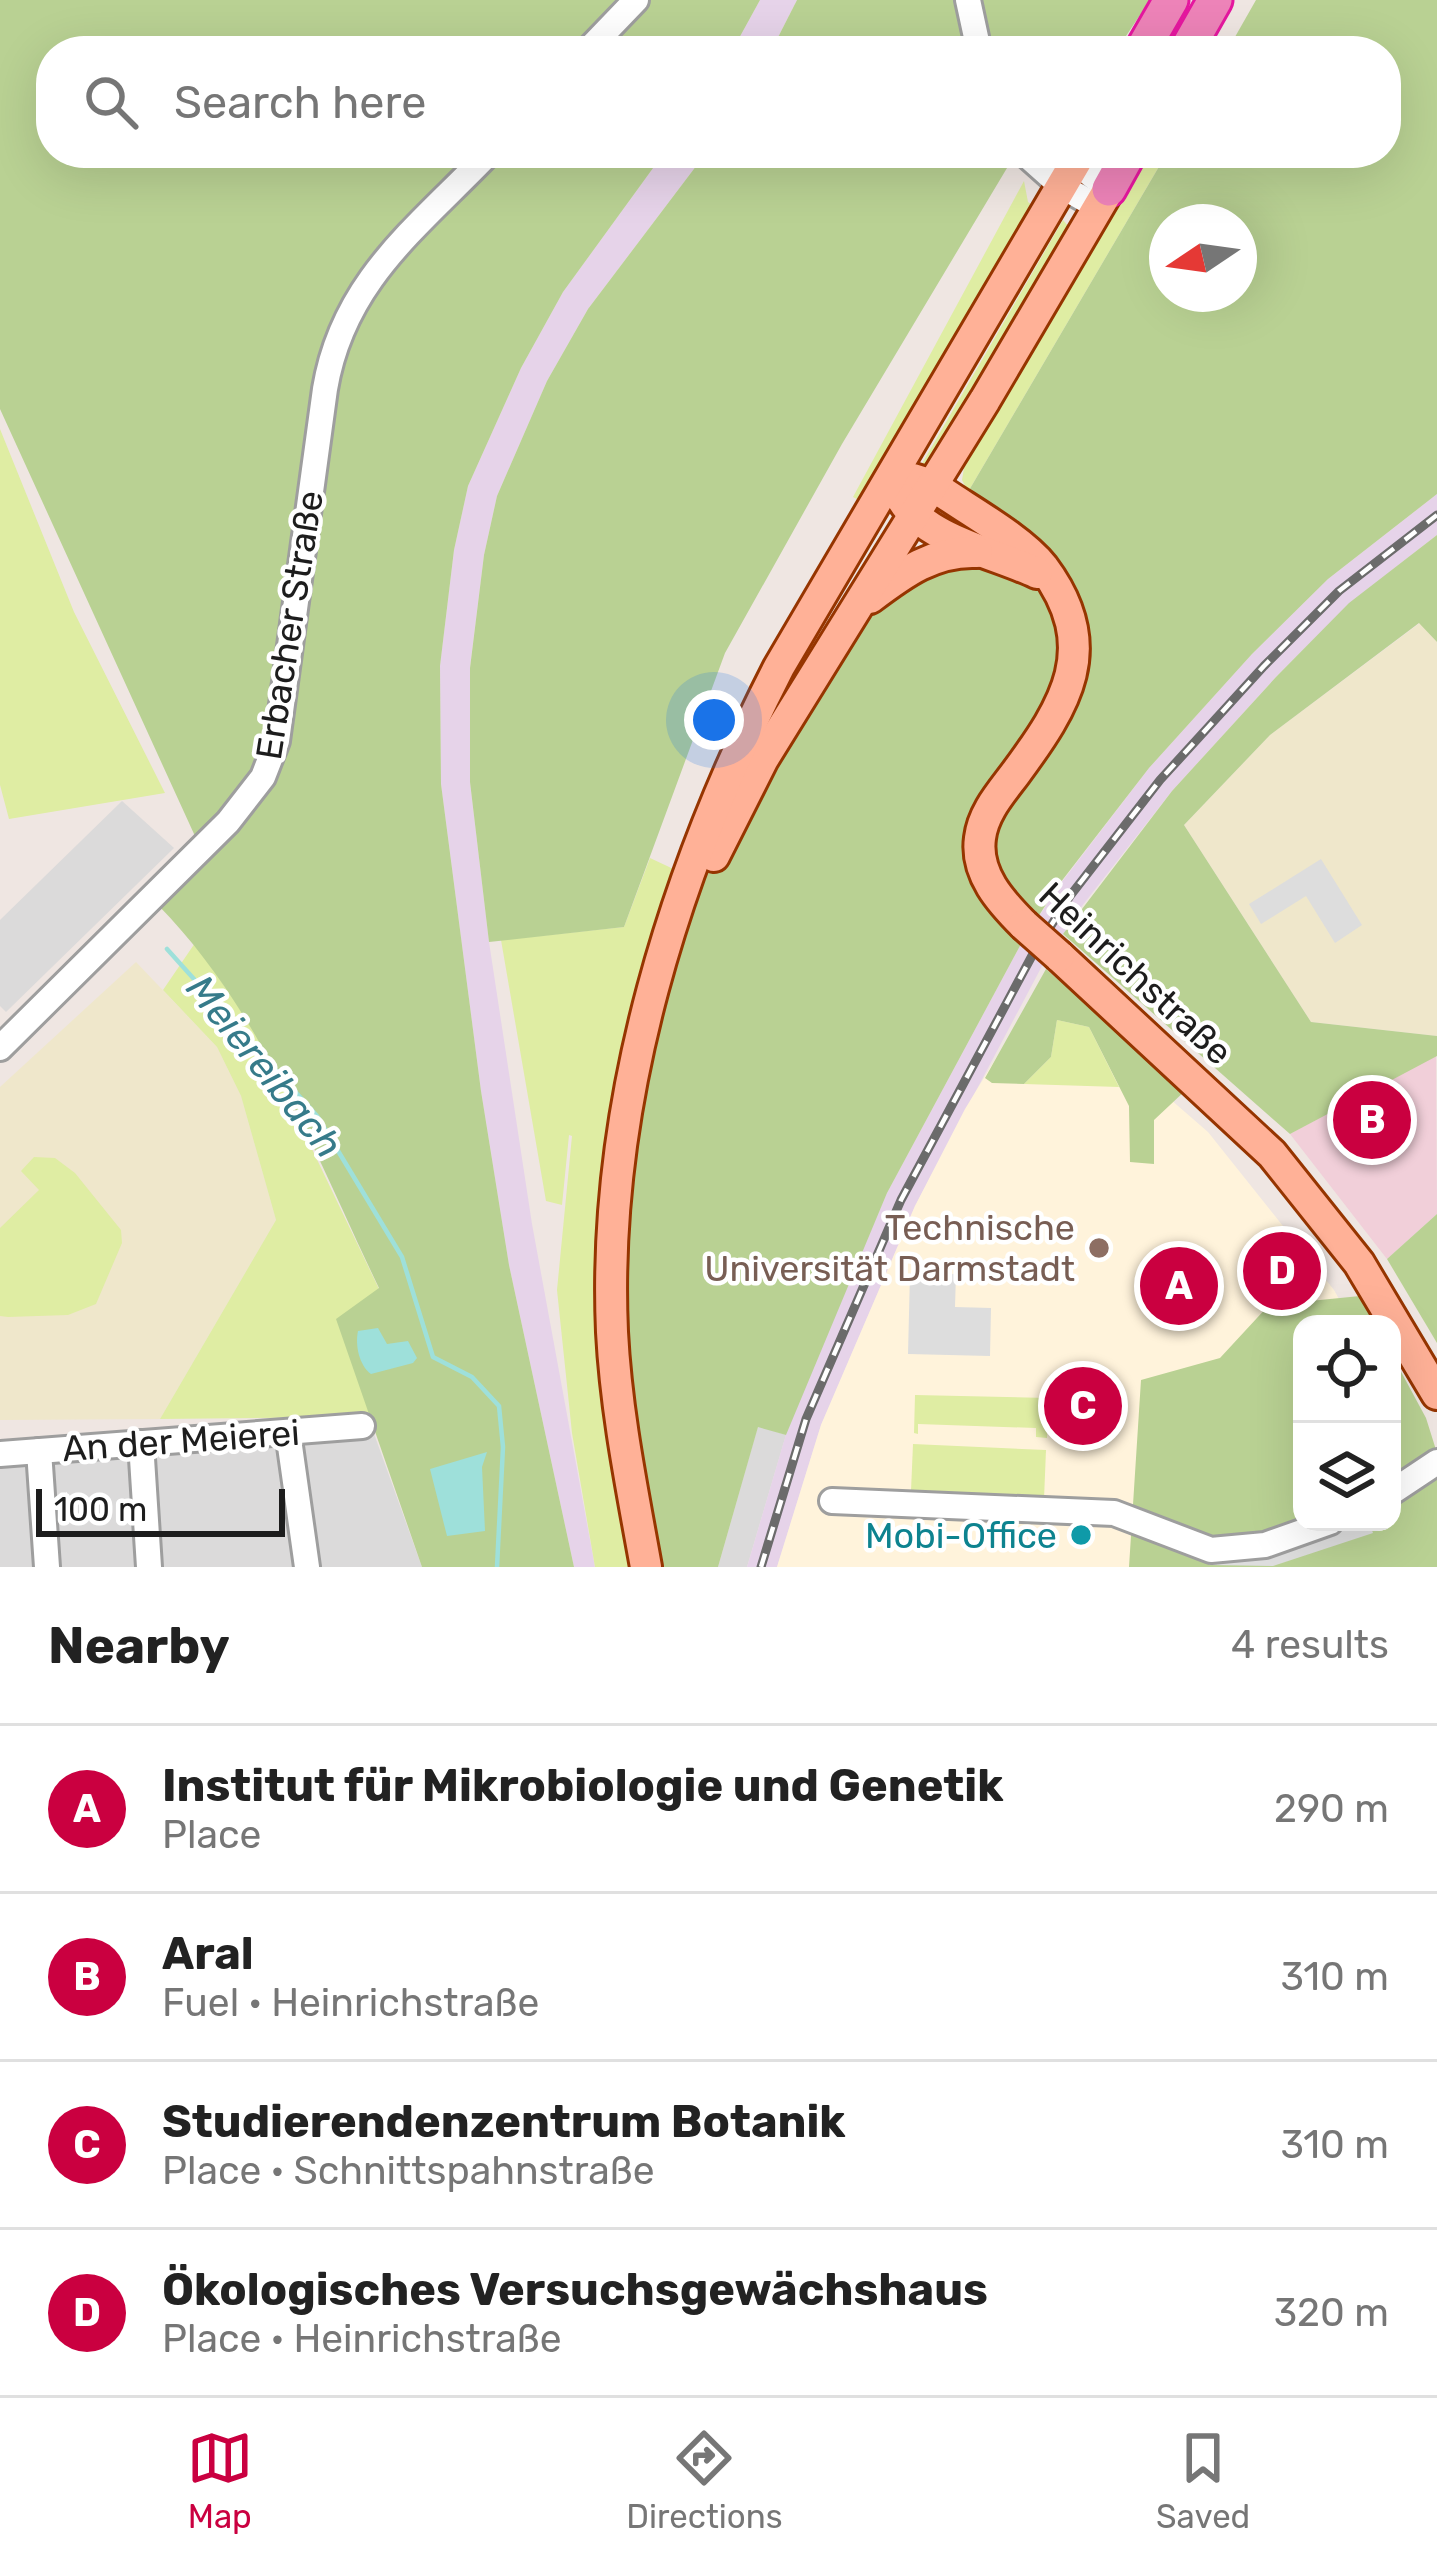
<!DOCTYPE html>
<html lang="en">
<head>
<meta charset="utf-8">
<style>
	body { margin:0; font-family:Rubik,sans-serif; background:#f2f2f2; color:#222 }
	.controls { position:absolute; right:36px; bottom:36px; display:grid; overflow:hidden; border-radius:24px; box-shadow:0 12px 48px #0002 }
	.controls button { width:108px; height:108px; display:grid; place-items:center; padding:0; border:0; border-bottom:3px solid #e0e0e0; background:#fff; color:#222; font:60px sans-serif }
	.compass { position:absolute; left:1149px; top:204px; width:108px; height:108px; border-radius:50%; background:#fff; box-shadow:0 12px 48px #0002; rotate:257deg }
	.scale { position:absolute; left:36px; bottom:30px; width:249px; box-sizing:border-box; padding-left:12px; border:6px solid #1d1d1d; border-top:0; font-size:33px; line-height:42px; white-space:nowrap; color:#1d1d1d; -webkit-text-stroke:9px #fff; paint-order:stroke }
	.you { position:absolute; left:714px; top:720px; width:42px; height:42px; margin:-30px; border:9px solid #fff; border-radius:50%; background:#1a73e8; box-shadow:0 0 0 18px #1a73e833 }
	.badge { display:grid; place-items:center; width:78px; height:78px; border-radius:50%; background:#ca0040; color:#fff; font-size:39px; font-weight:700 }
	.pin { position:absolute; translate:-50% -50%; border:6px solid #fff; box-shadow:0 3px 12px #0006 }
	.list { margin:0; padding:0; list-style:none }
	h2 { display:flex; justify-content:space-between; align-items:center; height:156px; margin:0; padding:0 48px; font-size:51px }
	h2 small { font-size:39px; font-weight:400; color:#767676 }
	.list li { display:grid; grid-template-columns:78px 1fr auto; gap:36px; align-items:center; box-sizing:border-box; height:168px; padding:0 48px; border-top:3px solid #e0e0e0 }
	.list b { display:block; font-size:45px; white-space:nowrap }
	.list p { margin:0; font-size:39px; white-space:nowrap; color:#767676 }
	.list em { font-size:39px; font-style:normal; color:#767676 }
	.icon { flex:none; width:66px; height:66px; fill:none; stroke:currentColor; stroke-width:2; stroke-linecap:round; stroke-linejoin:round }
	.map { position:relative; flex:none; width:1437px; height:1567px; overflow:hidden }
	.search { position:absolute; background:#fff; box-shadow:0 12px 48px #0002; left:36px; right:36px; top:36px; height:132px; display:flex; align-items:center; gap:30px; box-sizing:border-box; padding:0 42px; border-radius:48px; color:#767676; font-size:45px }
	.sheet { height:828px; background:#fff }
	nav { display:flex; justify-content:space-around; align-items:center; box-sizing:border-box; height:168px; border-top:3px solid #e0e0e0; background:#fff; font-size:33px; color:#767676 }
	nav a { display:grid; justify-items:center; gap:6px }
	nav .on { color:#ca0040 }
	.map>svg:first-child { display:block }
	.residential { fill:#dbdada }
	.commercial { fill:#f1cfd9 }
	.industrial { fill:#e6d3e9 }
	.education { fill:#fff3db }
	.farmland { fill:#efe7cb }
	.grass { fill:#dfeda3 }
	.forest { fill:#b9d193; fill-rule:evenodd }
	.parking { fill:#ddd }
	.water { fill:#9ee0da }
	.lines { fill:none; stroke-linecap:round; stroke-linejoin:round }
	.stream { stroke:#9ee0da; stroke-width:4.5 }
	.minor-casing { stroke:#9e9e9e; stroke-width:30 }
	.major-casing { stroke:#963500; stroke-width:36 }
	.highway-casing { stroke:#e5179f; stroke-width:39 }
	.minor { stroke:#fff; stroke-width:24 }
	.major { stroke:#ffb197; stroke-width:30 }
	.highway { stroke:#ed83b8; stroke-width:33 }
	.rail-casing { stroke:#6b6b6b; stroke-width:9 }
	.rail { stroke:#fff; stroke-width:4.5; stroke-dasharray:14; stroke-linecap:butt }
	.major-bridge-casing { stroke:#963500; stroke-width:36; stroke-linecap:butt }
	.major-bridge { stroke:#ffb197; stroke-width:30 }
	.education-dot { fill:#8d6e63; stroke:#fff; stroke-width:4.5 }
	.culture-dot { fill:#0f9aa8; stroke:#fff; stroke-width:4.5 }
	.labels { text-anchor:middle; stroke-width:9; stroke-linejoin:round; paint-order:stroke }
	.street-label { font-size:36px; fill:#1d1d1d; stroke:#fff }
	.education-label { font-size:36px; fill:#785e54; stroke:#fff; text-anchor:end }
	.culture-label { font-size:36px; fill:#0d838f; stroke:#fff; text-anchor:end }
	.water-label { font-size:39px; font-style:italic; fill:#367b8a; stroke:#fff }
</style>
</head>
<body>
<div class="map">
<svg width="1437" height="1567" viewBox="0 0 1437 1567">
	<rect width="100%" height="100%" fill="#efe6e2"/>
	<g class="residential">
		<polygon points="122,801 174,848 6,1012 0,1006 0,920"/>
		<polygon points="368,1417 422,1567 0,1567 0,1446"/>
		<polygon points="758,1426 786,1435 747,1567 718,1567"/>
	</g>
	<polygon class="commercial" points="1436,1054 1437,1214 1387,1259 1290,1134"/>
	<g class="industrial">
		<polygon points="760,0 797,0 771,51 732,51"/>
		<polygon points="664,153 706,153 588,309 547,381 497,496 484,555 470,667 470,782 489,942 532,1224 595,1567 574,1567 509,1265 481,1091 441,784 440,666 454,550 468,486 521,368 563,292"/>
		<polygon points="1437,494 1437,535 1350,603 1276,677 1172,791 1082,906 1042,966 915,1206 821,1425 777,1567 747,1567 792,1414 887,1193 1021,944 1058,887 1149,768 1252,654 1328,579"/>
	</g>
	<polygon class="education" points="1040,986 1208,1132 1334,1290 1353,1324 1302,1324 1184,1567 777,1567 821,1425 915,1206 965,1109"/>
	<g class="farmland">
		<polygon points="1420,623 1437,642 1437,1036 1311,1022 1184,825 1270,735"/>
		<polygon points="136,962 217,1047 241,1096 276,1220 160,1419 0,1420 0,1087"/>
	</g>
	<g class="grass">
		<polygon points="1150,153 1167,153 968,492 962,480 964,468"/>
		<polygon points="1024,181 1028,202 1040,211 866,504 853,497"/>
		<polygon points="1063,220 1069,227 929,467 920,467"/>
		<polygon points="0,429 74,612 165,793 9,819 0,785"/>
		<polygon points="650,858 682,873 617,1106 632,1567 595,1567 572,1433 557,1290 572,1136 569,1135 562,1205 546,1201 501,940 624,927"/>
		<polygon points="195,943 255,1030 379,1289 368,1417 160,1419 276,1220 241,1096 217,1047 163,990"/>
		<polygon points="1057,1020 1089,1027 1119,1087 1024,1084 1051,1057"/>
		<polygon points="34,1157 55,1158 75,1173 121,1230 122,1243 96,1304 68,1315 8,1317 0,1316 0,1228 39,1190 21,1171"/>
		<polygon points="915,1395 1048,1398 1047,1438 1036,1437 1036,1428 918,1424 918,1434 914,1433"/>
		<polygon points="913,1444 1046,1450 1044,1499 911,1491"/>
	</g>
	<g class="forest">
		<path d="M0 0H760L732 51H51V153H664L563 292 521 368 468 486 454 550 440 666 441 784 481 1091 509 1265 574 1567H422L336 1319 379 1288C315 1155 262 1011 158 905L205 858 0 409Z"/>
		<polygon points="797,0 957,0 969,51 771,51"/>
		<polygon points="979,0 1150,0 1116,51 988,51"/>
		<path d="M1256 0H1437V494L1328 579 1252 654 1149 768 1057 887 1021 944 887 1193 786 1435 758 1427 718 1567H661C638 1442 617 1309 632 1181 638 1130 650 1078 659 1027L651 1005 728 824 874 603 949 561 998 565 968 492 1167 153H1386V51H1227ZM1167 222H1239V294H1167Z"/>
		<polygon points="706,153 1004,153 1010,163 842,444 725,653 624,927 489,942 470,782 470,668 484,555 497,496 547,381 588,309"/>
		<polygon points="1437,535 1437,642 1419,623 1270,735 1184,825 1311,1022 1437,1036 1437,1056 1290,1134 1063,934 1172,791 1276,677 1349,603"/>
		<polygon points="1046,969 1186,1090 1154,1120 1154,1164 1130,1162 1129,1106 1089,1027 1057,1020 1051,1057 1024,1084 992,1083 985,1078"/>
		<polygon points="1437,1214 1437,1343 1387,1259"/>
		<polygon points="1360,1296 1375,1324 1302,1324 1302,1522 1392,1522 1392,1355 1426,1418 1437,1453 1437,1567 1129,1567 1141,1380 1220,1358 1269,1305"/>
	</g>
	<g class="parking">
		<polygon points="1321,859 1362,925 1335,943 1306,896 1261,924 1249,904"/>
		<polygon points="910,1273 956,1274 955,1307 991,1308 990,1356 908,1354"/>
		<polygon points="1330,1522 1369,1522 1373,1533 1273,1566 1209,1565 1211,1550"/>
	</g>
	<g class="water">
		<path d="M378 1328 387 1344 408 1341 417 1358 413 1363 371 1374C359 1365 355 1345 358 1331Z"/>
		<polygon points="487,1452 482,1467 485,1531 447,1536 430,1469"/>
	</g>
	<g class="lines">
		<polyline class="stream" points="167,949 317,1116 402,1257 433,1357 472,1377 499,1406 503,1447 497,1567"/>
		<defs>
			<g id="minor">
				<polyline points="968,0 979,51"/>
				<polyline points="587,51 636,0"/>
				<polyline points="1024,153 1061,186 1098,207"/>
				<polyline points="1063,153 1109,189"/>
				<path d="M0 1048 228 822 263 777 277 741 325 389C343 281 417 228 489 153"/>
				<polyline points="288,1432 307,1567"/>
				<polyline points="141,1443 149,1567"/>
				<polyline points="39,1451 47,1567"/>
				<polyline points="0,1454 362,1426"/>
				<polyline points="1392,1492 1437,1462"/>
				<polyline points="832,1501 1114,1513 1211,1550 1265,1545 1330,1522"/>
			</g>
			<g id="major">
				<path d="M913 479 932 485C964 508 1019 537 1043 567 1103 647 1066 705 1015 774 1000 794 983 813 980 838 975 874 1001 902 1024 925"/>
				<path d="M902 499C924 539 997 554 1037 573"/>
				<path d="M870 598C903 573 934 550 977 552"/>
				<polyline points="714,856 763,759 985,400 1109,189"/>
				<polyline points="1059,956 1272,1154 1359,1263 1437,1394"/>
				<path d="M646 1567C632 1489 616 1411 612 1332 602 1102 675 870 779 667L1081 153"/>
			</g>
			<g id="highway">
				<polyline points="1145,45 1171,0"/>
				<polyline points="1186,51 1215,0"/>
				<polyline points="1109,189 1129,153"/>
			</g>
		</defs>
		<use href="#minor" class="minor-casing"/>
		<use href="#major" class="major-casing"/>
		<use href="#highway" class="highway-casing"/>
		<use href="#minor" class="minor"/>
		<use href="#major" class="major"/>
		<use href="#highway" class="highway"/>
		<defs>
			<polyline id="rail" points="761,1567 806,1419 901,1200 1034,952 1070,896 1160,780 1264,666 1339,591 1437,515"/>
		</defs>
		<use href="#rail" class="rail-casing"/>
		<use href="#rail" class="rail"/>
		<defs>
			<polyline id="major-bridge" points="1024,925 1059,956"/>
		</defs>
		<use href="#major-bridge" class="major-bridge-casing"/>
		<use href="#major-bridge" class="major-bridge"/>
	</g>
	<circle class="education-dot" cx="1099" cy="1248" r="12"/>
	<circle class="culture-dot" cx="1081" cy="1535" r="12"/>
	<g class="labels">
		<g class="street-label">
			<text transform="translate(289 625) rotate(-81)" y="13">Erbacher Straße</text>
			<text transform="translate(1136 973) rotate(43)" y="13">Heinrichstraße</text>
			<text transform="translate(181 1440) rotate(-4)" y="13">An der Meierei</text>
		</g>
		<g class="education-label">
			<text x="1075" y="1240">Technische<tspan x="1075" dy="41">Universität Darmstadt</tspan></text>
		</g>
		<g class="culture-label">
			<text x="1057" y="1548">Mobi-Office</text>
		</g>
		<g class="water-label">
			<text transform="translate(265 1066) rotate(51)" y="14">Meiereibach</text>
		</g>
	</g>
</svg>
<div class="controls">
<button><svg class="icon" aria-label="locate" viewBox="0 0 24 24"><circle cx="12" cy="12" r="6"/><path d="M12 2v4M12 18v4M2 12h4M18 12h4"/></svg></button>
<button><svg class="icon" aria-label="layers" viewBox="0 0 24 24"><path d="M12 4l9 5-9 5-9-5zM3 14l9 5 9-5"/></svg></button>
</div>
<svg class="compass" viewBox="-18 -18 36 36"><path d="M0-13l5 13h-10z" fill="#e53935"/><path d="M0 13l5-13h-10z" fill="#767676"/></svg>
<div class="scale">100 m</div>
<div class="you"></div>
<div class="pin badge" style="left:1179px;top:1286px">A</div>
<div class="pin badge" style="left:1372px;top:1120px">B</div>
<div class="pin badge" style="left:1083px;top:1406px">C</div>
<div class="pin badge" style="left:1282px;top:1271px">D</div>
<div class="search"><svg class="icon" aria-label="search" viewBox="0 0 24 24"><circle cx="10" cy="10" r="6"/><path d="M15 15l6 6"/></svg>Search here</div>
</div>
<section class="sheet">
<h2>Nearby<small>4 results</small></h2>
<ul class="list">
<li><span class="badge">A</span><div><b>Institut für Mikrobiologie und Genetik</b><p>Place</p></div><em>290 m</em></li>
<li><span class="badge">B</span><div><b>Aral</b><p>Fuel · Heinrichstraße</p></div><em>310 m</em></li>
<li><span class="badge">C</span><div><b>Studierendenzentrum Botanik</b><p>Place · Schnittspahnstraße</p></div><em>310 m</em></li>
<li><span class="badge">D</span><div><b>Ökologisches Versuchsgewächshaus</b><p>Place · Heinrichstraße</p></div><em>320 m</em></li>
</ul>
</section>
<nav>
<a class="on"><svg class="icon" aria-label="map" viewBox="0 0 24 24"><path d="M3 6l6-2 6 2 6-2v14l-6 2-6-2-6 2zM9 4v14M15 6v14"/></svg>Map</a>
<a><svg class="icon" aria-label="directions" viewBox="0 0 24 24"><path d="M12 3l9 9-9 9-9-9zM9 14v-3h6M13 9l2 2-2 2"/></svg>Directions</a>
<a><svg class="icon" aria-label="saved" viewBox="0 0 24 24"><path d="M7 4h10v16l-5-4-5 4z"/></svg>Saved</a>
</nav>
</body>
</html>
